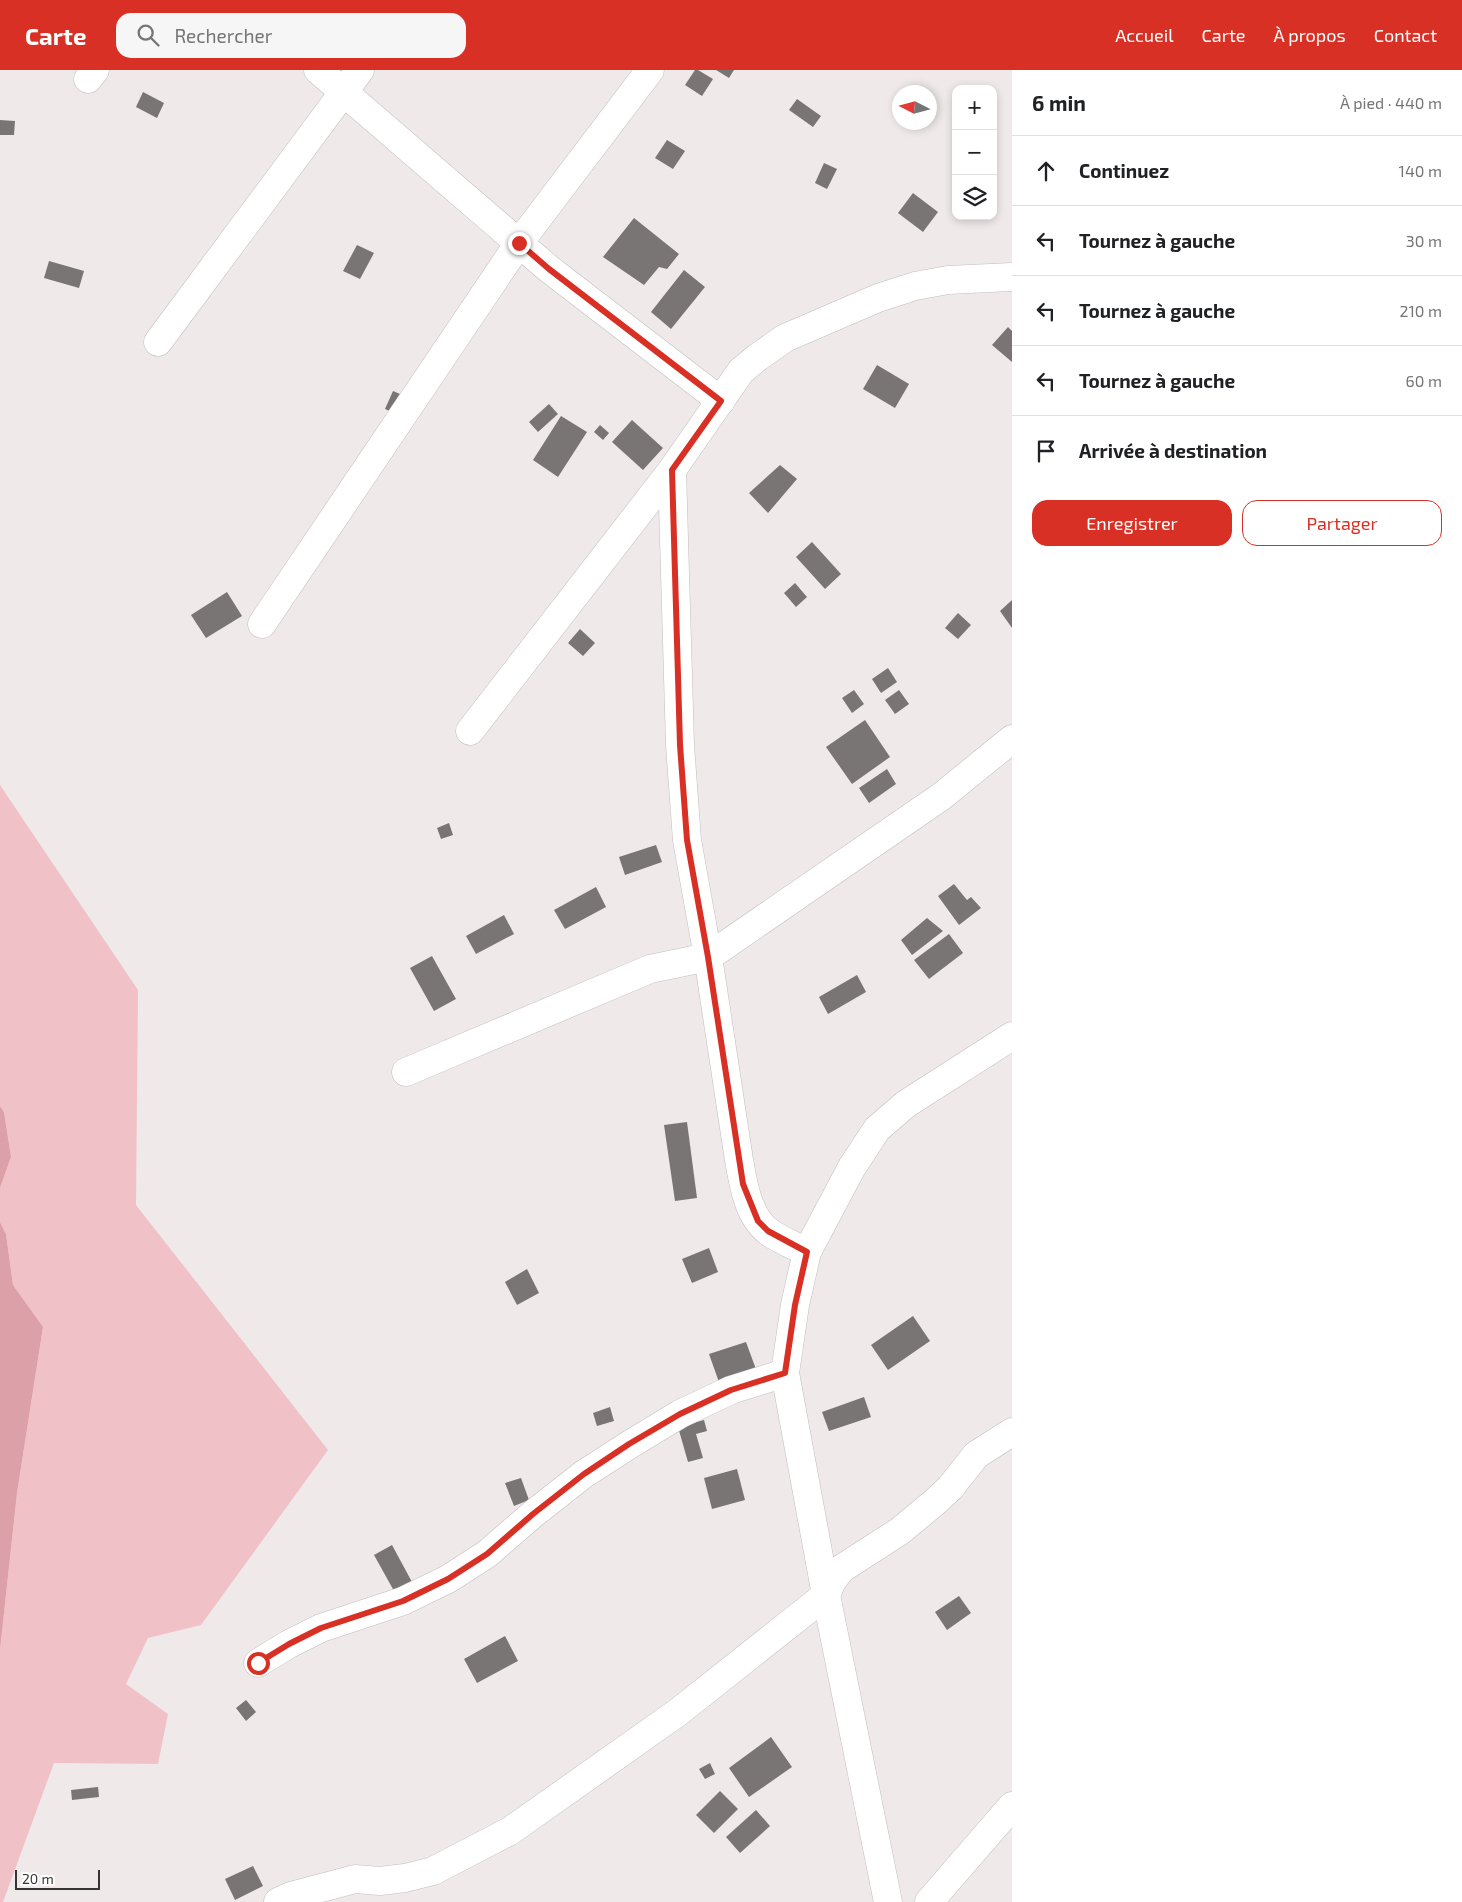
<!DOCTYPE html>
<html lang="fr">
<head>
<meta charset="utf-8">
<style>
	body { margin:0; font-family:"Exo 2",sans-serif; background:#f6f6f6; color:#202124 }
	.controls { position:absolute; right:15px; top:15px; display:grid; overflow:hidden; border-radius:10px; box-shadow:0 2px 8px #0003 }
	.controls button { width:45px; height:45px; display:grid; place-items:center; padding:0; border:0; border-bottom:1px solid #e0e0e0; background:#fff; color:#202124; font:25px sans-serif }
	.compass { position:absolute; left:892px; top:15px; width:45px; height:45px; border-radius:50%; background:#fff; box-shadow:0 2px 8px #0003; rotate:276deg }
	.scale { position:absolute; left:15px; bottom:12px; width:85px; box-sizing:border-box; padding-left:5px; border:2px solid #363434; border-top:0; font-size:14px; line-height:18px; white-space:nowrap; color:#363434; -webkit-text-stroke:4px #fff; paint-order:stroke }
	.stop { position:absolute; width:15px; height:15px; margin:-11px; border:4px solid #d93025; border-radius:50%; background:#fff }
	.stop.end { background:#d93025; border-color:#fff; box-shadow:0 1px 5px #0008 }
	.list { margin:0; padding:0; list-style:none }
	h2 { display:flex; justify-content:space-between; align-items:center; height:65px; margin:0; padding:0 20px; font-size:21px }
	h2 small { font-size:16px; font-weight:400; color:#757577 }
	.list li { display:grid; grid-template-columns:32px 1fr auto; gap:15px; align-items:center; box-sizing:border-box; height:70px; padding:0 20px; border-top:1px solid #e0e0e0 }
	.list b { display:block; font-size:19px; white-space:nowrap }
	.list em { font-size:16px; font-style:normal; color:#757577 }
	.actions { display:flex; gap:10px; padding:15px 20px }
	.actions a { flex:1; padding:11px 0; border:1px solid #d93025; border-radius:15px; text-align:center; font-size:18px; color:#d93025 }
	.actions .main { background:#d93025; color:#fff }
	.icon { flex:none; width:28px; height:28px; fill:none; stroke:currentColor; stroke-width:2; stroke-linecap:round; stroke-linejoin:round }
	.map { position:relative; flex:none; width:1012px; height:1832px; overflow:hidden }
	header { display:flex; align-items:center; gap:30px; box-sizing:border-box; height:70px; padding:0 25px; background:#d93025; color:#fff }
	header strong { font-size:24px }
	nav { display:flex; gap:28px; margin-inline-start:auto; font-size:18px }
	.search { width:350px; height:45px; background:#f6f6f6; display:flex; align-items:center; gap:12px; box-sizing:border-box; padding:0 18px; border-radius:15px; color:#757577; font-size:19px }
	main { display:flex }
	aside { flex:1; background:#fff }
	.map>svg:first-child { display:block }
	.green { fill:#f0c2c8 }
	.water { fill:#dca0a8 }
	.building { fill:#7a7575 }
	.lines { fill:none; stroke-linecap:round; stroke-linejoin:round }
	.minor-casing { stroke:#c3bdbe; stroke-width:29 }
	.minor { stroke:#fff; stroke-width:28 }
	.route { stroke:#d93025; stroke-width:6 }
</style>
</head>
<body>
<header>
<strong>Carte</strong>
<div class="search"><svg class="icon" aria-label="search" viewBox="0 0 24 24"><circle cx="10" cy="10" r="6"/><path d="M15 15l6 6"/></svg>Rechercher</div>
<nav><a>Accueil</a><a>Carte</a><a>À propos</a><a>Contact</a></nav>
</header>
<main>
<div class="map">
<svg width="1012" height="1832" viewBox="0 0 1012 1832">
	<rect width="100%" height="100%" fill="#efe9ea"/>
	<polygon class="green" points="0,715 138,920 136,1135 328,1380 201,1555 148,1568 126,1614 168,1644 158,1694 54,1693 3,1832 0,1832 0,1580 17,1423 43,1257 13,1215 6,1164 0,1152 0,1118 11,1087 4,1042 0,1036"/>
	<g class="water">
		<polygon points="0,1036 4,1042 11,1087 0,1118"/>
		<polygon points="0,1152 6,1164 13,1215 43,1257 17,1423 0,1580"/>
	</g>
	<g class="building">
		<polygon points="695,0 698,0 713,9 702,26 685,15"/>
		<polygon points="716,0 734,0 729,8"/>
		<polygon points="143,22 164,33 157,48 136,37"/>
		<polygon points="797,29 821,46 813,57 789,40"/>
		<polygon points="0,50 15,51 14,65 0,65"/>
		<polygon points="667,70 685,81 673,99 655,88"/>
		<polygon points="824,93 837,99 827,119 815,113"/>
		<polygon points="913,123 938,142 923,162 898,143"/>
		<polygon points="634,148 679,184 667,199 659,197 644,215 603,187"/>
		<polygon points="357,175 374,183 360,209 343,201"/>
		<polygon points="49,191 84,201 79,218 44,208"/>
		<polygon points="684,200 705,217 671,259 651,242"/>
		<polygon points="1008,257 1012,261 1012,292 992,275"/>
		<polygon points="877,295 909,314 895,338 863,319"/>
		<polygon points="393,321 407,327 399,345 385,339"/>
		<polygon points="549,334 558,344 538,362 529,352"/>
		<polygon points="561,346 587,362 558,407 533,390"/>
		<polygon points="632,350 663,378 643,400 612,372"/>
		<polygon points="600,355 609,363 603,370 594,362"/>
		<polygon points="780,395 797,409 768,443 749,423"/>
		<polygon points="812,472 841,504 825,519 796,487"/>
		<polygon points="795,513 807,527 796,537 784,523"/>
		<polygon points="227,522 242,546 206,568 191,545"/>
		<polygon points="1012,530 1012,558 1000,541"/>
		<polygon points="958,543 971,555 958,569 945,558"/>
		<polygon points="580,559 595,573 583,586 568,573"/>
		<polygon points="888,598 897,612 881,623 872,609"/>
		<polygon points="854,620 864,634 852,643 842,628"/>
		<polygon points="899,620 909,634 895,644 885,630"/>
		<polygon points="865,650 890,687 852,714 826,677"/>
		<polygon points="887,699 896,714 869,733 859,718"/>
		<polygon points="449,753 453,765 441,769 437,758"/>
		<polygon points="656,775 662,792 625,805 619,787"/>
		<polygon points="954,814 967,830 971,827 981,838 959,855 938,826"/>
		<polygon points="596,817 606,837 565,859 554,840"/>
		<polygon points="504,845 514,864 476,884 466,866"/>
		<polygon points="927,848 943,861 912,885 901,870"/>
		<polygon points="949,864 963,883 929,909 914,890"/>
		<polygon points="432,886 456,929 434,941 410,898"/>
		<polygon points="857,905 866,922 828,944 819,927"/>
		<polygon points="687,1052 697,1128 675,1131 664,1055"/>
		<polygon points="709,1178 718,1202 692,1213 682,1189"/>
		<polygon points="527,1199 539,1223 517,1235 505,1212"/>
		<polygon points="913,1246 930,1271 888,1300 871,1275"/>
		<polygon points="746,1272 757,1302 720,1315 709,1284"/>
		<polygon points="864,1327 871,1347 829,1361 822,1342"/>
		<polygon points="610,1337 614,1351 597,1356 593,1343"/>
		<polygon points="704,1350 707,1361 696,1364 703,1388 688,1392 678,1357"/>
		<polygon points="737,1399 745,1430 712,1439 704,1408"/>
		<polygon points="521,1408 529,1430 514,1436 505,1413"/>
		<polygon points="392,1475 412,1512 394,1521 374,1485"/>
		<polygon points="959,1526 971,1543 947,1560 935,1542"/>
		<polygon points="505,1566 518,1591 477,1613 464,1589"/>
		<polygon points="246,1630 256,1642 246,1651 236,1638"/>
		<polygon points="771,1667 792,1697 749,1727 729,1698"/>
		<polygon points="710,1693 715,1704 705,1709 699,1699"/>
		<polygon points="98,1717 99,1727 72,1730 71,1720"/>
		<polygon points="720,1721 738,1739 714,1763 696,1745"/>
		<polygon points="756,1740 770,1756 740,1783 726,1767"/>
		<polygon points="253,1796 263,1816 235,1830 225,1809"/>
	</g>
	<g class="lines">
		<defs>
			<g id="minor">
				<polyline points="318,0 549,199 721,331"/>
				<polyline points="88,9 95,0"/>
				<polyline points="158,272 360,0"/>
				<path d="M672 400 680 675 687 770 708 887 739 1090C743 1113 748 1147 769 1162 780 1170 795 1176 807 1182"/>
				<polyline points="262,554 519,173 650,0"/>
				<polyline points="470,661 672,400 741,301 758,287 785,268 878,228 915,216 948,210 1012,207"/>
				<polyline points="406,1002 650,899 708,887 942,726 1012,669"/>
				<polyline points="258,1593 289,1574 321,1558 403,1531 448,1509 487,1484 533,1444 584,1404 629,1375 680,1344 731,1320 785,1303"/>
				<polyline points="278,1832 291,1826 355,1809 380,1811 405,1808 433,1801 510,1761 677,1643 826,1525 832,1511 841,1499 900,1461 936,1431 950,1418 976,1385 1012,1362"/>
				<polyline points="888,1832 826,1525 785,1303 795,1235 807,1182 852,1097 877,1059 906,1034 1012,966"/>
				<polyline points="929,1832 1012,1736"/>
			</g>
		</defs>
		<use href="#minor" class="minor-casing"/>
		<use href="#minor" class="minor"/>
	</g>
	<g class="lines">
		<polyline class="route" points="258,1593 289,1574 321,1558 403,1531 448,1509 487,1484 533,1444 584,1404 629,1374 680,1344 731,1320 785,1303 795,1235 807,1182 768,1161 758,1151 743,1114 708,887 687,770 680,675 672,400 721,331 549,199 519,173"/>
	</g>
</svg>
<div class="controls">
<button>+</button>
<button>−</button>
<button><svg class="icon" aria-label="layers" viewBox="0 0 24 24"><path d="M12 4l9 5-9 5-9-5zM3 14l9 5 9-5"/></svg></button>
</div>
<svg class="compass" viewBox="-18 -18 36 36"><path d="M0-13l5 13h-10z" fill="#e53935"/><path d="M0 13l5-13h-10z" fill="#757577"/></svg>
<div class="scale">20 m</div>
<div class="stop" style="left:258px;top:1593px"></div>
<div class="stop end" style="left:519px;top:173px"></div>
</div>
<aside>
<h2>6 min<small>À pied · 440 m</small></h2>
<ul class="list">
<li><svg class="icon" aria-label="ahead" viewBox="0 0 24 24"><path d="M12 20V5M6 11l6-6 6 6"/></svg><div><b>Continuez</b></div><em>140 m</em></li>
<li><svg class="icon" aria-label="left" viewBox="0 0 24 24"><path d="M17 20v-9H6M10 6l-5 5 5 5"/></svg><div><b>Tournez à gauche</b></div><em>30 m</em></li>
<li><svg class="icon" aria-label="left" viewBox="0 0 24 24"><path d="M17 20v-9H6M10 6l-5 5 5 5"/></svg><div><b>Tournez à gauche</b></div><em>210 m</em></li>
<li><svg class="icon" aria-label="left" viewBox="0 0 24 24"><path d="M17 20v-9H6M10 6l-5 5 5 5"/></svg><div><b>Tournez à gauche</b></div><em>60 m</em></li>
<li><svg class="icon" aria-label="arrive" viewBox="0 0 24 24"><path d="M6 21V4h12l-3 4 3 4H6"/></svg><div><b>Arrivée à destination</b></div></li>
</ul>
<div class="actions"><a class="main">Enregistrer</a><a>Partager</a></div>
</aside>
</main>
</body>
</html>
